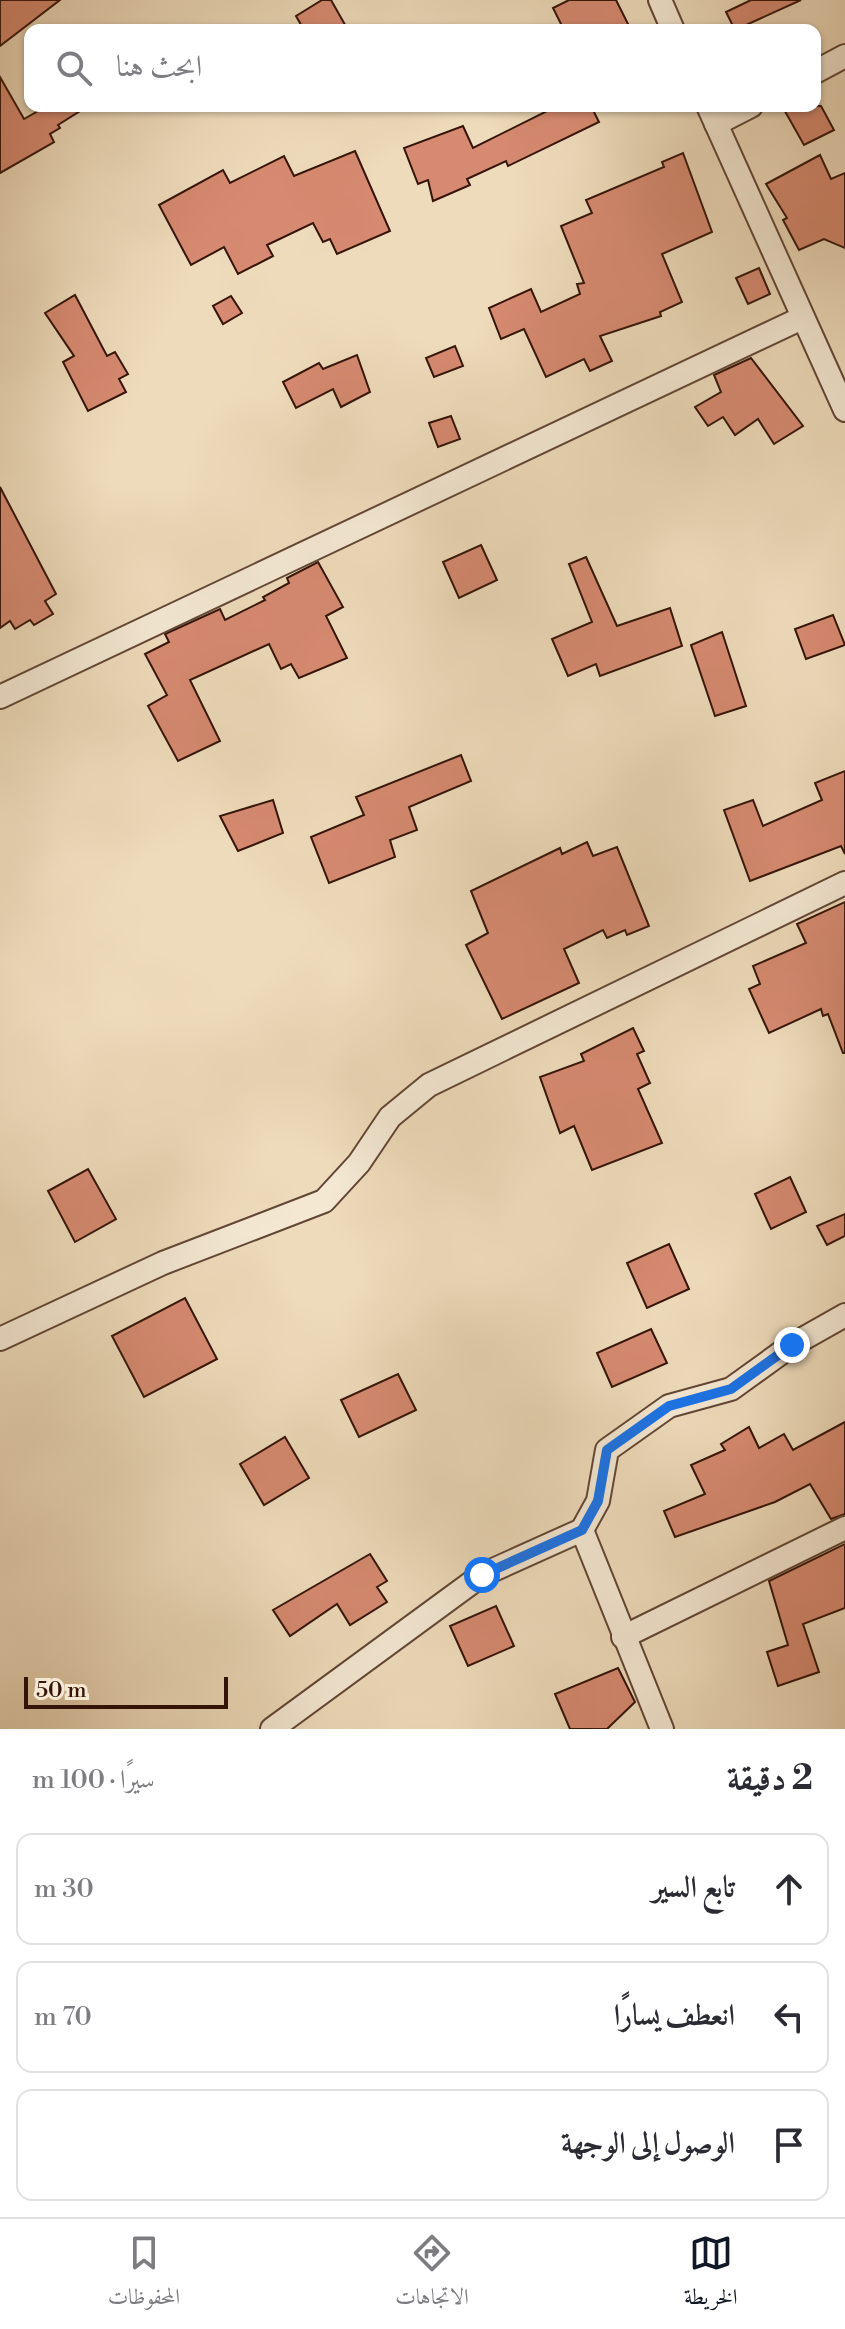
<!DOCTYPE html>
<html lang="ar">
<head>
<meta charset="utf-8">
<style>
	body { margin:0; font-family:"Libre Bodoni",Amiri,serif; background:#f2f2f3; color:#2b2b33; direction:rtl }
	.scale { position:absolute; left:24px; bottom:20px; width:204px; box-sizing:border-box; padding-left:8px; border:4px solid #341408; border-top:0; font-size:22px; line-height:28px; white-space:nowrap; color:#341408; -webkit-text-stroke:6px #f4e8d3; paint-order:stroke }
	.stop { position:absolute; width:24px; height:24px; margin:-18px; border:6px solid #1a73e8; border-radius:50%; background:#fff }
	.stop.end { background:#1a73e8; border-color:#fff; box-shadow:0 2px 8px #0008 }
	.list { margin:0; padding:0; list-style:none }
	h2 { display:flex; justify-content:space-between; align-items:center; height:104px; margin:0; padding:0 32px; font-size:34px }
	h2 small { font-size:26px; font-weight:400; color:#7c7c81 }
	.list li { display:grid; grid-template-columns:52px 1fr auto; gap:24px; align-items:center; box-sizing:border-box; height:112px; margin:0 16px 16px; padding:0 16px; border:2px solid #e1e1e2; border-radius:16px }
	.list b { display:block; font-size:30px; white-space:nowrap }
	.list em { font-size:26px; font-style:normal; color:#7c7c81 }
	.icon { flex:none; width:44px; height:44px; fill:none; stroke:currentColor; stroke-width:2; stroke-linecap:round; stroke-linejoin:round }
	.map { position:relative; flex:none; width:845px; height:1729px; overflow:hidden; direction:ltr }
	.search { position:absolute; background:#fff; box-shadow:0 2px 6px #0004; left:24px; right:24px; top:24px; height:88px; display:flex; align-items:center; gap:20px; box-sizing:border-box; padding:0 28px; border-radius:16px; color:#7c7c81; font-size:30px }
	.sheet { height:488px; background:#fff }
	nav { display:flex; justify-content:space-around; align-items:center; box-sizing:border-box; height:112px; border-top:2px solid #e1e1e2; background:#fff; font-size:22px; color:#7c7c81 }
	nav a { display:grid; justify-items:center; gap:4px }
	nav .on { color:#111827 }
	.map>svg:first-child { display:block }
	.building { fill:#d68a71; stroke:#341408; stroke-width:2 }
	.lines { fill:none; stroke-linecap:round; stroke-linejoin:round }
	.street-casing { stroke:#624635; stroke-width:26 }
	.street { stroke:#f4e8d3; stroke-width:22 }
	.route { stroke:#1a73e8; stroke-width:10 }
</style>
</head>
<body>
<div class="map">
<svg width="845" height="1729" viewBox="0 0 845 1729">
	<rect width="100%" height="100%" fill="#eedbbb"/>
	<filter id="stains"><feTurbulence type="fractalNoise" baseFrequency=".0025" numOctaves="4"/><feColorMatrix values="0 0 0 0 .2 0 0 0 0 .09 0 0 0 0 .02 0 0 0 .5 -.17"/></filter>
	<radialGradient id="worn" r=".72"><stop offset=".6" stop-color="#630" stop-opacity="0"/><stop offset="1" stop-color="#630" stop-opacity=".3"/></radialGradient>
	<g class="building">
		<polygon points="0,0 60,0 0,46"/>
		<polygon points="322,0 331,0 348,30 304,30 296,16"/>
		<polygon points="569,0 616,0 631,30 564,30 553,8"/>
		<polygon points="751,0 801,0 735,30 726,12"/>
		<polygon points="0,77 24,119 47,106 88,106 58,125 60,128 50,134 54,142 0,173"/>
		<polygon points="557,106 591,106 599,122 508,166 506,161 467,179 470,185 433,201 428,180 418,184 404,148 463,126 473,148"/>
		<polygon points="782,106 821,106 834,130 804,145"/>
		<polygon points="355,151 390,231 337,254 330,239 323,242 313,223 267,245 273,256 238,274 224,247 191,265 159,205 223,170 230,183 284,156 294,176"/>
		<polygon points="683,153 712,232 662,254 682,302 660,312 661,316 600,336 612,361 590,371 584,359 546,377 524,329 501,339 489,308 531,289 541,312 580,294 577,284 584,283 561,226 592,213 586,200 664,167 662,162"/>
		<polygon points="820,155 831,179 845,173 845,248 824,239 799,250 783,220 787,218 766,184"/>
		<polygon points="759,268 770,294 748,304 736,278"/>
		<polygon points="75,295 107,356 115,352 128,374 119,379 126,392 88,411 63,362 74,356 45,313"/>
		<polygon points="231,296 242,313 223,324 213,306"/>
		<polygon points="455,346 463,366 434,377 426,358"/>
		<polygon points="357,355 370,392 341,407 333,389 296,408 283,382 319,363 323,369"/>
		<polygon points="751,358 803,426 774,444 758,419 735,435 723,417 708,426 695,407 721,392 714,375"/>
		<polygon points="451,416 460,439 438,447 429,423"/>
		<polygon points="0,487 56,594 45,601 53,614 34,625 30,620 15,629 10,621 0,628"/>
		<polygon points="481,545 497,580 459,598 443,562"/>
		<polygon points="586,557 617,626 670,608 682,646 600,676 596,664 568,676 552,639 592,622 569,564"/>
		<polygon points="318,562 343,607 326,616 347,658 299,678 291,664 281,669 269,644 190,680 220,741 178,761 148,706 167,695 145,654 169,642 165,634 220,609 225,620 265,600 263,597 289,583 287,578"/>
		<polygon points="833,615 845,645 806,659 795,629"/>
		<polygon points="722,632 746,706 715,716 691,645"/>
		<polygon points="461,755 471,781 409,807 417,830 390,840 395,857 329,883 311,837 364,815 356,797"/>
		<polygon points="845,771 845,854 841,846 750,881 724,810 753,800 763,826 822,800 815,783"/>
		<polygon points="273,800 283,833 238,851 220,816"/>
		<polygon points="587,842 593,856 617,847 649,926 627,935 625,930 607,938 603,930 564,949 579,983 502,1019 466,945 488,933 471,891 560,848 562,854"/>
		<polygon points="845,902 845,1053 843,1053 828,1014 823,1016 821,1009 769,1033 749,989 760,984 753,966 806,943 797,924"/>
		<polygon points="633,1028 644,1051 637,1054 650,1083 638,1089 662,1143 592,1170 574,1126 560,1133 540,1077 584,1061 581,1054"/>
		<polygon points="88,1169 116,1219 75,1242 48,1191"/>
		<polygon points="790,1177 806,1212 771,1229 755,1194"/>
		<polygon points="845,1214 845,1236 827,1245 817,1226"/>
		<polygon points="669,1244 689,1289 647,1308 627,1263"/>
		<polygon points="185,1298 217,1359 144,1397 112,1336"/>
		<polygon points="651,1329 667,1363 612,1387 597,1353"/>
		<polygon points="398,1374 416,1410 359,1437 341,1400"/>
		<polygon points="845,1422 845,1514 831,1519 810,1484 775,1502 675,1537 664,1511 705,1494 691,1465 725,1450 721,1444 749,1427 759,1448 784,1434 793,1450"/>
		<polygon points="285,1437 309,1478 264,1505 240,1464"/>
		<polygon points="845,1544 845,1608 803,1624 819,1672 778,1686 767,1652 788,1645 769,1581"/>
		<polygon points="370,1554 387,1581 377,1587 387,1602 350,1625 337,1604 290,1636 273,1610"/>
		<polygon points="496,1606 514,1646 468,1666 450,1626"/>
		<polygon points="618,1668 635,1702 607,1729 570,1729 555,1694"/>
	</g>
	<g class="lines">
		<defs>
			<g id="street">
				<polyline points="660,0 673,30"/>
				<polyline points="815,72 845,56"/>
				<polyline points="708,106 845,410"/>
				<polyline points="716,124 751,106"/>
				<polyline points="0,697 802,318"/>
				<polyline points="0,1339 163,1263 324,1201 359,1163 390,1117 429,1085 845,883"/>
				<polyline points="582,1530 662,1729"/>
				<polyline points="623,1637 845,1528"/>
				<polyline points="272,1729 482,1575 582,1530 598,1501 607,1450 669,1406 731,1389 792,1345 845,1315"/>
			</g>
		</defs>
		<use href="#street" class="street-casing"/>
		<use href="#street" class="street"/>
	</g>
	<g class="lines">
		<polyline class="route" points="482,1575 582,1530 598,1501 607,1450 669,1406 731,1389 792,1345"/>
	</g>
	<rect width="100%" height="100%" filter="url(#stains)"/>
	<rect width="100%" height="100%" fill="url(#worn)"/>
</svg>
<div class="scale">50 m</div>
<div class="stop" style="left:482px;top:1575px"></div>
<div class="stop end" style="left:792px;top:1345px"></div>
<div class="search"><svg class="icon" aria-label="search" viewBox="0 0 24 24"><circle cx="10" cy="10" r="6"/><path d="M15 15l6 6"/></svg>ابحث هنا</div>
</div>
<section class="sheet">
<h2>2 دقيقة<small>سيرًا · 100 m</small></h2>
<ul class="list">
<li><svg class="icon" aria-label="ahead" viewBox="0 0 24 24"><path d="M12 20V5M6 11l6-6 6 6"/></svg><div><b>تابع السير</b></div><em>30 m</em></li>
<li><svg class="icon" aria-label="left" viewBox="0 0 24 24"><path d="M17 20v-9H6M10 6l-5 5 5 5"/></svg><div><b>انعطف يسارًا</b></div><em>70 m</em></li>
<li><svg class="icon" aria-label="arrive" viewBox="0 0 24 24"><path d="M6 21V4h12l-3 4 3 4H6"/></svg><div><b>الوصول إلى الوجهة</b></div></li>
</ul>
</section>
<nav>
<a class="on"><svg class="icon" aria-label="map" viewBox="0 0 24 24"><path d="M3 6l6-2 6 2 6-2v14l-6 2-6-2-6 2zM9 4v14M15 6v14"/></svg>الخريطة</a>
<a><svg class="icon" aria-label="directions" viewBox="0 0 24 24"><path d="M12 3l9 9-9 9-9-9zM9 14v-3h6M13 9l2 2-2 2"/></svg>الاتجاهات</a>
<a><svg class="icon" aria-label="saved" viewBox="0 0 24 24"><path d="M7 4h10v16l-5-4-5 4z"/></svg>المحفوظات</a>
</nav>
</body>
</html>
